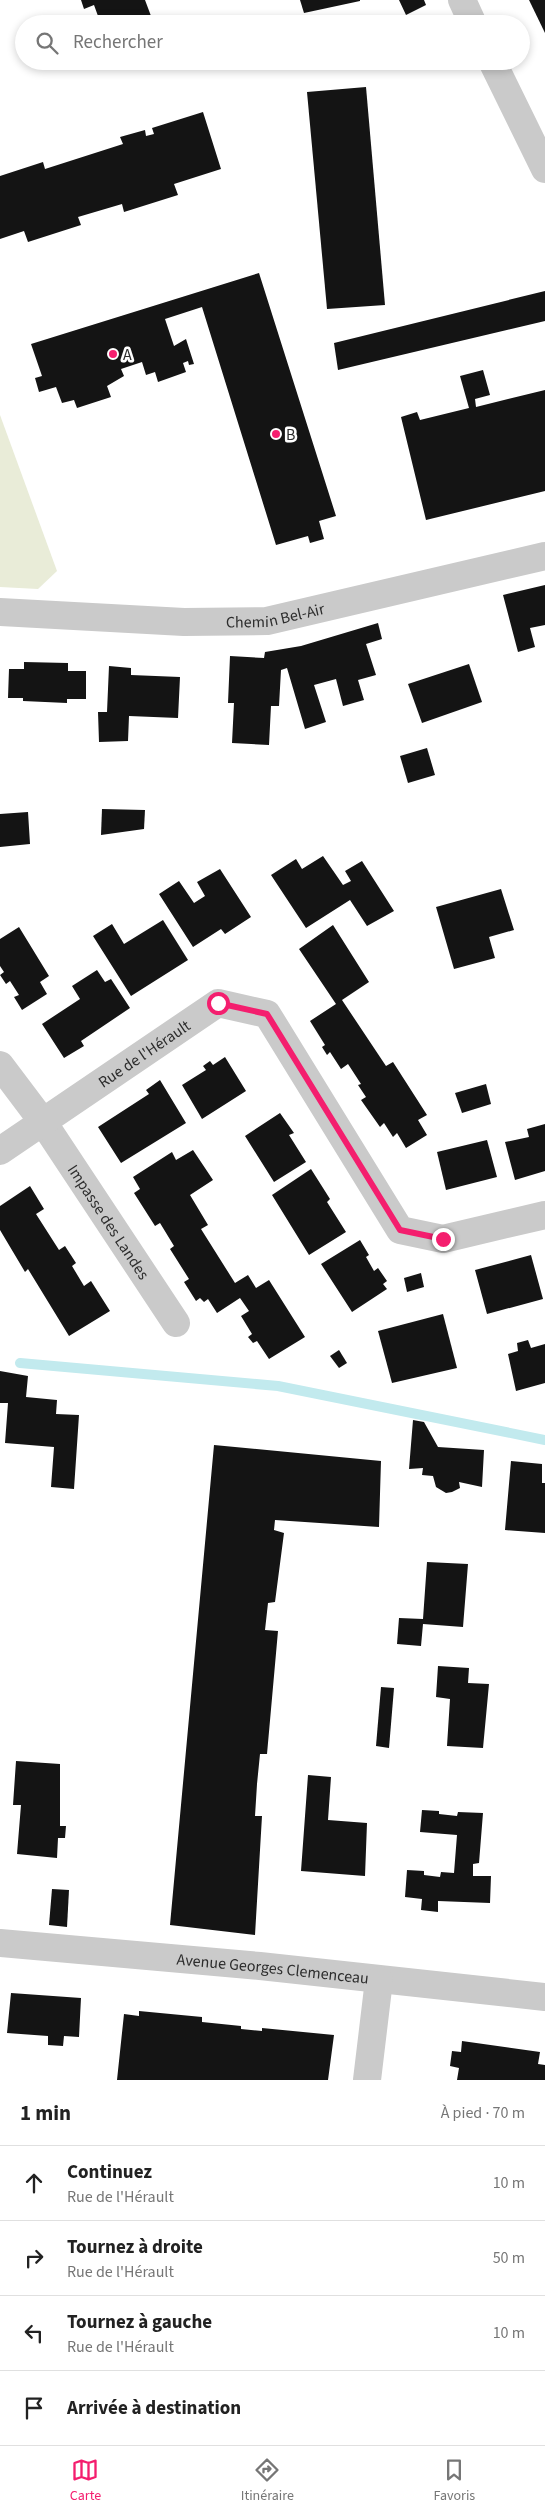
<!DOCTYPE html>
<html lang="fr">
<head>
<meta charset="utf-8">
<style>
	body { margin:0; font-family:"Source Sans 3",sans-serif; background:#f2f2f2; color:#222 }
	.stop { position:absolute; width:15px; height:15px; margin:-11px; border:4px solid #f41e6e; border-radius:50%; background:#fff }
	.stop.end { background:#f41e6e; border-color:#fff; box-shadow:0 1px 5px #0008 }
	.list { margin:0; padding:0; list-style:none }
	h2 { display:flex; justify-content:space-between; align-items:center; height:65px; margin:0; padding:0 20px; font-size:21px }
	h2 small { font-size:16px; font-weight:400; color:#767676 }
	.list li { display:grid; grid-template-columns:32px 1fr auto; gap:15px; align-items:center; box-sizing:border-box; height:75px; padding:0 20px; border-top:1px solid #e0e0e0 }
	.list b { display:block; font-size:19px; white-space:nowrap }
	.list p { margin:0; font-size:16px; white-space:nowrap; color:#767676 }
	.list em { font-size:16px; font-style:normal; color:#767676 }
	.icon { flex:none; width:28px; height:28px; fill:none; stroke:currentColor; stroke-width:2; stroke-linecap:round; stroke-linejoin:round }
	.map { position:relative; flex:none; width:545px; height:2080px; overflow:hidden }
	.search { position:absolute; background:#fff; box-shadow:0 2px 8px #0003; left:15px; right:15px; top:15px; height:55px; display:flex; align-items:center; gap:12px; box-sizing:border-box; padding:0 18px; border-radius:28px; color:#767676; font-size:19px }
	.sheet { height:365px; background:#fff }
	nav { display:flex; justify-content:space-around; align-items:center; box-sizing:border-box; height:70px; border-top:1px solid #e0e0e0; background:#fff; font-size:14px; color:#767676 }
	nav a { display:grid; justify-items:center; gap:2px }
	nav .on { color:#f41e6e }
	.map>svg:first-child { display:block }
	.green { fill:#e9ecd8 }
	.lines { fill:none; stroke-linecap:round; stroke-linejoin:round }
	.stream { stroke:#c2eaee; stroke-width:10 }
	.building { fill:#141414 }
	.minor { stroke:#cacaca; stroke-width:28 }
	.route { stroke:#f41e6e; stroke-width:6 }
	.poi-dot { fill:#f41e6e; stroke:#fff; stroke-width:2 }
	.labels { text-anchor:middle; stroke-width:5; stroke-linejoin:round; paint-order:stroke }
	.poi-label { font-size:16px; fill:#2d2d2d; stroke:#fff; text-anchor:start }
	.street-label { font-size:16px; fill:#2d2d2d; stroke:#fff }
</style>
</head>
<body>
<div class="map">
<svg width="545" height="2080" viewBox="0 0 545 2080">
	<rect width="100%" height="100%" fill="#fff"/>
	<polygon class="green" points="0,415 57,571 38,589 0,587"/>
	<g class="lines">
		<polyline class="stream" points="20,1363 278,1386 545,1440"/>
	</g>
	<g class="building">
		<polygon points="81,0 145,0 154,24 90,24 88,19 98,16 94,5 84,9"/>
		<polygon points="300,0 360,0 360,1 304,13"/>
		<polygon points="399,0 424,0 426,5 406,15"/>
		<polygon points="529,0 545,0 545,33"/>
		<polygon points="104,61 127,61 127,62 107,69"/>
		<polygon points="366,87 385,305 327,309 307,92"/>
		<polygon points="203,112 221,169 174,184 178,195 124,212 122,204 78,217 81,225 28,242 24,231 0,239 0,176 43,162 45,169 123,144 120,137 145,130 146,136 154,134 152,128"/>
		<polygon points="259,273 336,516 319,521 324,539 310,543 308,536 276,545 202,307 165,319 174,346 186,339 194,364 189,365 188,361 183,363 186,372 158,382 155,372 146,375 142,362 121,369 124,376 107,386 111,397 77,408 74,400 62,403 56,387 39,392 35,378 42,376 31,344"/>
		<polygon points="545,291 545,321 338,370 334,343"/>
		<polygon points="483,370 490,395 475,399 476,407 545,390 545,491 426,520 401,417 417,412 420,420 469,408 460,376"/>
		<polygon points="545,585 545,625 530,628 535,647 518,652 503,595"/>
		<polygon points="378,623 382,639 366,644 376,675 358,680 364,700 343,706 336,679 314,685 326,722 305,729 287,668 281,670 279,706 271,706 269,745 232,743 234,703 228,703 230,656 264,658 265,652 301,646"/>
		<polygon points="24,662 68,663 68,671 86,671 86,699 67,699 67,703 23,701 23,698 8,698 9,669 24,669"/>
		<polygon points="469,664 482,702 422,723 408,684"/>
		<polygon points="109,666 131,668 131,675 180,677 178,718 129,716 128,741 99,742 98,712 107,712"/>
		<polygon points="427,748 435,775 408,783 400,756"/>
		<polygon points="102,809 145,810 144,829 101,835"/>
		<polygon points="28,812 30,844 0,847 0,814"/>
		<polygon points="323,856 343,885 351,881 345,871 362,861 394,911 367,926 350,900 306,928 271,875 296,859 302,869"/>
		<polygon points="220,869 251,917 225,934 221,929 193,947 159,894 179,881 194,903 205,896 197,882"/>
		<polygon points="501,889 514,930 489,937 495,958 454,969 436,907"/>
		<polygon points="163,920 188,960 131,996 93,936 112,924 124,944"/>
		<polygon points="333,925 369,982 342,1000 386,1066 393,1062 427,1115 418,1120 427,1135 406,1148 397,1133 393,1137 384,1123 380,1127 361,1100 366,1097 358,1085 361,1084 348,1064 341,1069 330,1052 327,1055 322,1047 325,1045 310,1021 336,1004 299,949"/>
		<polygon points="19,927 49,976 40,982 47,994 22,1010 14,997 19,995 10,981 6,984 0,975 4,972 0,966 0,939"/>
		<polygon points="97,970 105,982 111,979 130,1008 81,1041 84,1046 64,1058 42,1024 80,999 72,986"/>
		<polygon points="225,1057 246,1091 202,1119 182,1085 206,1070 203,1066 210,1061 213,1065"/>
		<polygon points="160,1080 186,1123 121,1163 98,1127 149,1094 146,1090"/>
		<polygon points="486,1084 491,1104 462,1113 455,1093"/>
		<polygon points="280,1113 294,1133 289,1135 306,1162 274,1182 245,1136"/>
		<polygon points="545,1124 545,1171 515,1180 505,1142 529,1137 527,1129"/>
		<polygon points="487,1140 497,1177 446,1190 437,1152"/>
		<polygon points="193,1150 213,1180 190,1195 208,1225 201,1229 235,1283 248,1275 256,1288 269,1280 305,1337 269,1359 257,1341 253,1343 248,1337 252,1334 241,1316 249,1311 240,1298 217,1313 208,1299 204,1302 200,1298 196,1301 184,1282 189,1279 170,1249 174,1246 160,1223 155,1226 134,1193 140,1189 133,1177 172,1152 176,1160"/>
		<polygon points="311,1169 330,1199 327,1202 346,1232 309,1255 272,1195"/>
		<polygon points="30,1186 44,1209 36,1214 59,1250 65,1246 76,1263 72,1266 84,1286 91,1281 110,1311 69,1336 28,1269 25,1272 0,1230 0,1206"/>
		<polygon points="360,1240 369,1255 366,1257 374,1271 378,1268 387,1281 383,1284 387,1289 352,1312 321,1264"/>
		<polygon points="531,1255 543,1299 487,1314 475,1270"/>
		<polygon points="421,1273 424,1287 407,1292 404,1278"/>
		<polygon points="443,1314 457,1368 392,1383 378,1331"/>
		<polygon points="528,1340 531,1348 545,1344 545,1383 516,1391 508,1354 518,1351 517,1343"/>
		<polygon points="339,1350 347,1363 339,1368 330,1356"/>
		<polygon points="0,1371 28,1376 26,1397 57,1400 56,1414 79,1415 74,1489 51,1487 54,1447 5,1443 8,1403 0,1403"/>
		<polygon points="413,1420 424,1422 438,1447 484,1450 482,1487 459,1482 460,1488 452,1492 446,1493 436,1487 433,1476 422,1475 423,1468 409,1469"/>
		<polygon points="214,1445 381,1461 379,1527 275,1520 274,1530 284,1533 275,1602 268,1603 265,1630 278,1631 267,1754 260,1754 257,1784 255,1816 262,1816 255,1935 170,1925"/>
		<polygon points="511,1461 542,1464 542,1483 545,1483 545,1533 505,1530"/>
		<polygon points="427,1562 468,1564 463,1627 423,1624 421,1646 397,1644 399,1618 423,1619"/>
		<polygon points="438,1666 469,1668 468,1683 489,1684 483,1748 447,1746 450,1699 436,1697"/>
		<polygon points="381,1687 394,1688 389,1748 376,1746"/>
		<polygon points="16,1761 60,1764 60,1826 66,1826 65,1838 58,1838 57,1858 17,1854 21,1805 13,1805"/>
		<polygon points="308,1775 331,1777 328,1820 367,1823 365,1876 301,1871"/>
		<polygon points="422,1810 439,1811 439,1814 457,1816 458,1812 483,1813 479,1863 473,1864 473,1876 491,1876 490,1903 438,1901 438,1912 421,1910 422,1899 405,1897 407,1870 424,1871 424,1875 440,1877 441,1872 454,1873 457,1835 420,1832"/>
		<polygon points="52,1889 69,1890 67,1927 49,1925"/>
		<polygon points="11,1993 81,1998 79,2037 64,2036 63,2046 48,2045 48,2036 7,2033"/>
		<polygon points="139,2011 202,2017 202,2022 241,2026 241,2029 262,2031 262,2028 334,2035 328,2080 117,2080 124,2014 139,2016"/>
		<polygon points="462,2041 540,2052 538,2064 545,2065 545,2080 457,2080 459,2068 450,2066 452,2051 461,2052"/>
	</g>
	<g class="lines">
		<g class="minor">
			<polyline points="462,0 473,24"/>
			<polyline points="492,61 545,169"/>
			<path id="s1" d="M0 612 184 622 267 621 545 556"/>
			<path id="s2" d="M0 1065 43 1122 176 1323"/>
			<path id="s3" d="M0 1151 218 1003 267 1014 400 1230 443 1239 545 1215"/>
			<path id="s4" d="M0 1943 260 1966 545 1997"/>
			<polyline points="367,2080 379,1980"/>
		</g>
	</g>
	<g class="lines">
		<polyline class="route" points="218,1003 267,1014 400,1230 443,1239"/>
	</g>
	<g class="poi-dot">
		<circle cx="113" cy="354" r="5"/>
		<circle cx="276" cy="434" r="5"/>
	</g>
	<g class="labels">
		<g class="poi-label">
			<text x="123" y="360">A</text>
			<text x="286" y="440">B</text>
		</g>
		<g class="street-label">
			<text dy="6" stroke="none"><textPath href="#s1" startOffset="276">Chemin Bel-Air</textPath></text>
			<text dy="6" stroke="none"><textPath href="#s3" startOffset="174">Rue de l'Hérault</textPath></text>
			<text dy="6" stroke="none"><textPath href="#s2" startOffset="191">Impasse des Landes</textPath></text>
			<text dy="6" stroke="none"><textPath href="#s4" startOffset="274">Avenue Georges Clemenceau</textPath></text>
		</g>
	</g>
</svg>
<div class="stop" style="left:218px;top:1003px"></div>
<div class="stop end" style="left:443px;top:1239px"></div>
<div class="search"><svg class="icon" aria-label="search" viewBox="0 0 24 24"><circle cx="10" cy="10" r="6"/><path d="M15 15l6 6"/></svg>Rechercher</div>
</div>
<section class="sheet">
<h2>1 min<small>À pied · 70 m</small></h2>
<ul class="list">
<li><svg class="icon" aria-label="ahead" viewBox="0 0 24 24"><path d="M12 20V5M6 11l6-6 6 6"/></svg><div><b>Continuez</b><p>Rue de l'Hérault</p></div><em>10 m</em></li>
<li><svg class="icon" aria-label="right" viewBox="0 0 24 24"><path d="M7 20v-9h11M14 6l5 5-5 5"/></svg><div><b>Tournez à droite</b><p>Rue de l'Hérault</p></div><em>50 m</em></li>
<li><svg class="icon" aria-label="left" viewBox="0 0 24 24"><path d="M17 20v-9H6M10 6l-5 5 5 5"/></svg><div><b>Tournez à gauche</b><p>Rue de l'Hérault</p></div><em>10 m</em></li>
<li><svg class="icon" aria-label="arrive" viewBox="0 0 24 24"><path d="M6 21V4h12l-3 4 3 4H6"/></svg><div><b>Arrivée à destination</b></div></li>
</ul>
</section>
<nav>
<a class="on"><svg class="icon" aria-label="map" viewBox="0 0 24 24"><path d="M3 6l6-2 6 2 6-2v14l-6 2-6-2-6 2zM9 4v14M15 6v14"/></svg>Carte</a>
<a><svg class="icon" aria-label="directions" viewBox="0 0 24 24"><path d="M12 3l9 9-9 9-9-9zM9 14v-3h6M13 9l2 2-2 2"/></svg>Itinéraire</a>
<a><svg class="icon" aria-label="saved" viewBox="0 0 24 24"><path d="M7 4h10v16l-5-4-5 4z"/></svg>Favoris</a>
</nav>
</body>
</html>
